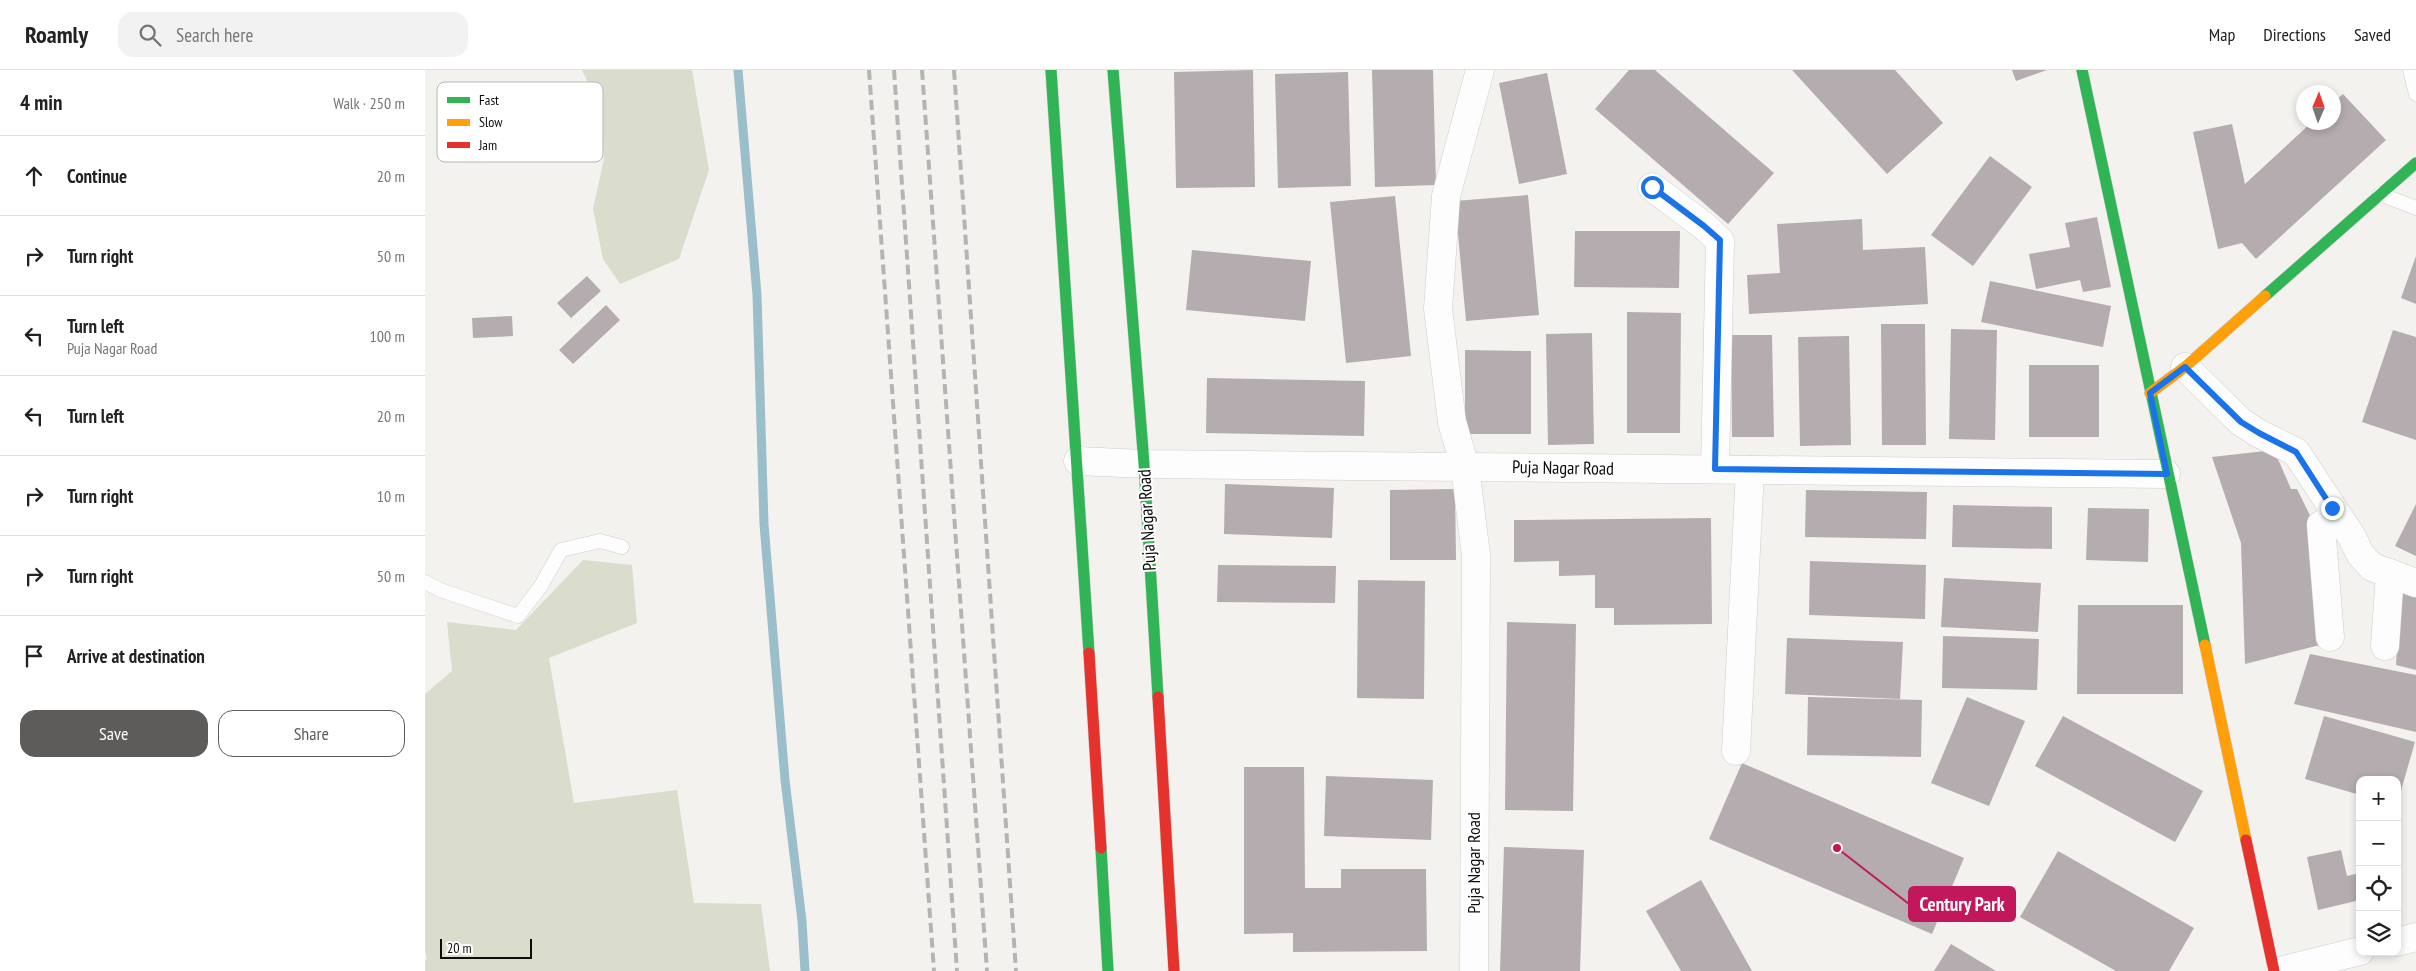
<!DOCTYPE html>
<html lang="en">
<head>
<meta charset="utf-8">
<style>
	body { margin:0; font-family:"PT Sans Narrow",sans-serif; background:#f2f2f2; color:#222 }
	.controls { position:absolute; right:15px; bottom:15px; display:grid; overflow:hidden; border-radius:10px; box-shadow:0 2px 8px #0003 }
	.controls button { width:45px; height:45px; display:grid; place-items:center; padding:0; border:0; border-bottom:1px solid #e0e0e0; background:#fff; color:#222; font:25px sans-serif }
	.compass { position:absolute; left:1871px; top:15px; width:45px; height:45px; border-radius:50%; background:#fff; box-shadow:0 2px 8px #0003; rotate:2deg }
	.scale { position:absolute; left:15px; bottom:12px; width:92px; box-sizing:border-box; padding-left:5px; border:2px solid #0d0c0b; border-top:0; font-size:14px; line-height:18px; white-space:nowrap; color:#0d0c0b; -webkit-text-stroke:4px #fff; paint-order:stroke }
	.stop { position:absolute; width:15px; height:15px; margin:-11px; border:4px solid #1a73e8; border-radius:50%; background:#fff }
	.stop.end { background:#1a73e8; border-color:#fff; box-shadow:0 1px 5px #0008 }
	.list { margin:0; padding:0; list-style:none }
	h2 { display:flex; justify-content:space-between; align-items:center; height:65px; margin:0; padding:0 20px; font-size:21px }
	h2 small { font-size:16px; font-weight:400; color:#767676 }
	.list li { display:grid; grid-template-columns:32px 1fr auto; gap:15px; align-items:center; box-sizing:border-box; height:80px; padding:0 20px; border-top:1px solid #e0e0e0 }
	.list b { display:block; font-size:19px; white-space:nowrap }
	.list p { margin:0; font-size:16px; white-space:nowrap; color:#767676 }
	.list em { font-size:16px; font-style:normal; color:#767676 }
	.actions { display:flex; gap:10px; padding:15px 20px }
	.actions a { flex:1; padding:11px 0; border:1px solid #5e5c5b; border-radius:15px; text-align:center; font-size:18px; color:#5e5c5b }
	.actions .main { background:#5e5c5b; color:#fff }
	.icon { flex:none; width:28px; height:28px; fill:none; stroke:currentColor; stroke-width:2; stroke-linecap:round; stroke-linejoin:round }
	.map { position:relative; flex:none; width:1991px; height:901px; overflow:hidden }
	header { display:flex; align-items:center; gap:30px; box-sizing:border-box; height:70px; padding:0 25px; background:#fff; border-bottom:1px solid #e0e0e0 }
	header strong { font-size:24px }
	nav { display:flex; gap:28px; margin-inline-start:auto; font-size:18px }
	.search { width:350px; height:45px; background:#f2f2f2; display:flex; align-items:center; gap:12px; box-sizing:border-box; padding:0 18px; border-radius:15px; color:#767676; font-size:19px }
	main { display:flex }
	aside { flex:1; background:#fff }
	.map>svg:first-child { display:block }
	.green { fill:#dbddcc }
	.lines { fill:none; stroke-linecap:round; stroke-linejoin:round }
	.stream { stroke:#9bbecb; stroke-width:9 }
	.building { fill:#b5acaf }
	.lane-casing { stroke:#cecdcc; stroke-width:15 }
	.street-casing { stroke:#cecdcc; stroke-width:29 }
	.fast-casing { stroke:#cecdcc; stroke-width:12 }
	.slow-casing { stroke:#cecdcc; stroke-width:12 }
	.jam-casing { stroke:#cecdcc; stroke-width:12 }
	.lane { stroke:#fdfdfd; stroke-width:14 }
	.street { stroke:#fdfdfd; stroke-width:28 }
	.fast { stroke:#30b455; stroke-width:11 }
	.slow { stroke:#ff9f0a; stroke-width:11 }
	.jam { stroke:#e5322d; stroke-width:11 }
	.rail { stroke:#b5b4b4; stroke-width:4; stroke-dasharray:10 5; stroke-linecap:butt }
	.route { stroke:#1a73e8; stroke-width:6 }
	.labels { text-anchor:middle; stroke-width:4; stroke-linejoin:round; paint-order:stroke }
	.street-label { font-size:18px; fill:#0d0c0b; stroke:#fff }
	.key { fill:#fff; stroke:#b6b6b6; stroke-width:1 }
	.key-label { font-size:14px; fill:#0d0c0b }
	.leader { fill:none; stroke:#c2185b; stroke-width:2 }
	.callout-dot { fill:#c2185b; stroke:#fff; stroke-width:2 }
	.callout { fill:#c2185b; stroke:#c2185b; stroke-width:2 }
	.callout-label { font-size:19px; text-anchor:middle; font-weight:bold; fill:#fff }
</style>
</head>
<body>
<header>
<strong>Roamly</strong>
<div class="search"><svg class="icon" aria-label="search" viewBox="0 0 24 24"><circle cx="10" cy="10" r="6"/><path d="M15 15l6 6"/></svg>Search here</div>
<nav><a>Map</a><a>Directions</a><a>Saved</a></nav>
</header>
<main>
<aside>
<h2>4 min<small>Walk · 250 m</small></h2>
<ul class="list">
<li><svg class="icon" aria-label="ahead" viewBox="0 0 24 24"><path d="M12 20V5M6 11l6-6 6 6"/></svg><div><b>Continue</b></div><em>20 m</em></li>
<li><svg class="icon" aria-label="right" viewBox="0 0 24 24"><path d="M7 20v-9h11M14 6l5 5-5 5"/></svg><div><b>Turn right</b></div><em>50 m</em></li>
<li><svg class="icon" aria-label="left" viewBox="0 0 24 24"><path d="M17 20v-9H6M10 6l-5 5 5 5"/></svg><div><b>Turn left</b><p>Puja Nagar Road</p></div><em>100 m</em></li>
<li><svg class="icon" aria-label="left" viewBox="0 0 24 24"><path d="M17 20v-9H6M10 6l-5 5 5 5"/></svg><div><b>Turn left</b></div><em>20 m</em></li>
<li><svg class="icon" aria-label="right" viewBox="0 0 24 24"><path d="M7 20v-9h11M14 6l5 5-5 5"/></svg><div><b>Turn right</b></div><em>10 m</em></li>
<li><svg class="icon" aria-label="right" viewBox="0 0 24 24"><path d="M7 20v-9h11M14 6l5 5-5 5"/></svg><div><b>Turn right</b></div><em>50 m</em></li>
<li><svg class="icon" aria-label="arrive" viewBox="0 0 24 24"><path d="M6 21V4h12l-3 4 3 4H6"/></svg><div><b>Arrive at destination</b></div></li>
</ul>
<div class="actions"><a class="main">Save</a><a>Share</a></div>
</aside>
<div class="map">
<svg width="1991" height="901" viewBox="0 0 1991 901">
	<rect width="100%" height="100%" fill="#f3f2ef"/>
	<g class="green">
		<polygon points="157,0 267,0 284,100 254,189 195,214 178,189 168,139 179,89 177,43"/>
		<polygon points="158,490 207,495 212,553 124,588 149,733 252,720 269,833 336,834 345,901 0,901 0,890 2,889 0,881 0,624 27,601 22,552 91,560"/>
	</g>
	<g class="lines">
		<polyline class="stream" points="313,0 332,225 339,454 360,710 377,851 380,901"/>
	</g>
	<g class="building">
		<polygon points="828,0 830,117 751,118 749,2"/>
		<polygon points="947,0 1008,0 1011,115 950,117"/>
		<polygon points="1204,0 1230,0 1349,103 1303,154 1170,39"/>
		<polygon points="1367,0 1470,0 1518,53 1462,104"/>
		<polygon points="1587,0 1622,0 1591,11"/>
		<polygon points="923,2 926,116 853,118 850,4"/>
		<polygon points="1122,3 1142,104 1094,114 1074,13"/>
		<polygon points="1918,24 1961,70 1831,189 1817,173 1793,179 1768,62 1807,54 1820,114 1887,52 1908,52 1908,33"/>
		<polygon points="1565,86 1607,117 1548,196 1506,165"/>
		<polygon points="1103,125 1114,245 1041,251 1030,131"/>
		<polygon points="970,126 986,286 921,293 905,132"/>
		<polygon points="1672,147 1686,217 1658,222 1655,210 1611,219 1604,184 1645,177 1640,153"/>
		<polygon points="1437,149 1438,180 1500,177 1503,234 1324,244 1322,205 1355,203 1352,154"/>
		<polygon points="1150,161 1255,161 1254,218 1149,217"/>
		<polygon points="767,180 886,191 880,251 761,240"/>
		<polygon points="1991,186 1991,234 1976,228"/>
		<polygon points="162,206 176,221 146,248 132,233"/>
		<polygon points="1565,211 1686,236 1678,277 1556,252"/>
		<polygon points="181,235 195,250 148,294 134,280"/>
		<polygon points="1202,242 1256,243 1255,363 1202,363"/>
		<polygon points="87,246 88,266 48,268 47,248"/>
		<polygon points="1456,254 1500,254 1501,375 1457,375"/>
		<polygon points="1526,259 1572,260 1570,370 1524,369"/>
		<polygon points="1968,260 1991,267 1991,370 1937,352"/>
		<polygon points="1167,263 1169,374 1123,375 1121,264"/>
		<polygon points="1306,265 1347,265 1349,367 1307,367"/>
		<polygon points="1424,266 1426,375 1375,376 1373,267"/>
		<polygon points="1040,280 1106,281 1106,364 1040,364"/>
		<rect x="1604" y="295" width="70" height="72"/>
		<polygon points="782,308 940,311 939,366 781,363"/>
		<polygon points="1849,380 1866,419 1872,419 1895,466 1899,574 1820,594 1816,473 1787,387"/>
		<polygon points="800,414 909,418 907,468 799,464"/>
		<polygon points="1030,419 1031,490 965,490 965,420"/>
		<polygon points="1381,420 1502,422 1501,469 1380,467"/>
		<polygon points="1991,434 1991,486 1970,476"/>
		<polygon points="1528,435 1627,437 1627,479 1527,477"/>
		<polygon points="1663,438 1724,439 1723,492 1661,490"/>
		<polygon points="1286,448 1287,554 1189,555 1189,538 1170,538 1170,505 1134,506 1134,491 1089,492 1089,450"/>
		<polygon points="1385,491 1501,495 1500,549 1384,545"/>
		<polygon points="793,495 911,496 910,533 792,532"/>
		<polygon points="1519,508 1616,513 1613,562 1516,557"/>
		<polygon points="933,510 1000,511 999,629 932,628"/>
		<polygon points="1976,517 1991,526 1991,600 1971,595"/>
		<polygon points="1653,535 1758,535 1758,624 1652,624"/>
		<polygon points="1082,552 1151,554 1148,741 1080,740"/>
		<polygon points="1518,566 1614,569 1612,620 1517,618"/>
		<polygon points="1362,568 1478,572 1475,629 1360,624"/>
		<polygon points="1885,584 1991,605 1991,662 1869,634"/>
		<polygon points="1383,627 1497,630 1496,687 1382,685"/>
		<polygon points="1542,627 1600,651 1564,736 1506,713"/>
		<polygon points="1638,646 1778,721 1750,772 1610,696"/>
		<polygon points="1899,646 1990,672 1973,731 1972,710 1935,710 1935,725 1880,709"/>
		<polygon points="1317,693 1539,788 1507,864 1284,769"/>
		<polygon points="819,697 879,697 880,818 916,818 916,799 1001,799 1002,881 868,882 868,863 819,864"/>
		<polygon points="901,706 1008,710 1006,770 899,766"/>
		<polygon points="1079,777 1159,780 1155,901 1075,901"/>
		<polygon points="1916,780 1922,806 1935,803 1935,830 1893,840 1882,787"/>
		<polygon points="1633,781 1769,858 1744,901 1691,901 1595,847"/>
		<polygon points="1276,810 1327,901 1256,901 1221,841"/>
		<polygon points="1526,874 1571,901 1509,901"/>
	</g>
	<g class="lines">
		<defs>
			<g id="lane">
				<polyline points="1985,0 1991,24"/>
				<polyline points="1955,124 1991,138"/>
				<polyline points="0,512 15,520 93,546 116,516 136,480 175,471 197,477"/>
			</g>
			<g id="street">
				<polyline points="1227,117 1279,156 1295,171 1290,399"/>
				<polyline points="1760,297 1816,352 1833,363 1871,382 1927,467 1935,484 1947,497 1991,513"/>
				<polyline points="653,391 719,394 1040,397 1027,352 1013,239 1021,126 1055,0"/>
				<polyline points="1905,567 1896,455 1912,446"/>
				<polyline points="1960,576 1965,503"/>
				<polyline points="1311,681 1325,400"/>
				<polyline points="1972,872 1991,867"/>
				<polyline points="1049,901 1051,485 1040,397 1741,404"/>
				<polyline points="1855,901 1935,881"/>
			</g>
			<g id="fast">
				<polyline points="626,0 664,583"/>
				<polyline points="688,0 719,394 733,627"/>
				<polyline points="1657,0 1780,575"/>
				<polyline points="1840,226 1991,93"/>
				<polyline points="676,778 683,901"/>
			</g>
			<g id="slow">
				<polyline points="1725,323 1760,297 1840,226"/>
				<polyline points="1780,575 1821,770"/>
			</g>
			<g id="jam">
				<polyline points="664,583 676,778"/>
				<polyline points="733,627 749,901"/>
				<polyline points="1821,770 1849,901"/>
			</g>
		</defs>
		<use href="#lane" class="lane-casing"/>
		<use href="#street" class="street-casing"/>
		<use href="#fast" class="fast-casing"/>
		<use href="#slow" class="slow-casing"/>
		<use href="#jam" class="jam-casing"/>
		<use href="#lane" class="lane"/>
		<use href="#street" class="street"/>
		<use href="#fast" class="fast"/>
		<use href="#slow" class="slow"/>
		<use href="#jam" class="jam"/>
		<g class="rail">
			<polyline points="444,0 509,901"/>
			<polyline points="469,0 532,901"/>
			<polyline points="497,0 562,901"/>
			<polyline points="529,0 591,901"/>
		</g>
	</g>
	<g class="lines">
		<polyline class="route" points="1227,117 1279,156 1295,170 1290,399 1742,404 1725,323 1760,297 1816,352 1834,363 1871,382 1907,438"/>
	</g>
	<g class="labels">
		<g class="street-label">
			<text transform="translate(1138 398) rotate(1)" y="6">Puja Nagar Road</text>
			<text transform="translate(722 450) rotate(-93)" y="6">Puja Nagar Road</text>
			<text transform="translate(1049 793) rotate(-90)" y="6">Puja Nagar Road</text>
		</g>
	</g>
	<rect x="12" y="12" width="166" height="80" rx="8" class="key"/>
	<rect x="22" y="27" width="23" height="6" fill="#30b455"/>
	<rect x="22" y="49" width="23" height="7" fill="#ff9f0a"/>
	<rect x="22" y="72" width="23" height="6" fill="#e5322d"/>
	<g class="key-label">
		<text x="54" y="35">Fast</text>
		<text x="54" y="57">Slow</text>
		<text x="54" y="80">Jam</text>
	</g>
	<path class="leader" d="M1412 778L1484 834"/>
	<circle class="callout-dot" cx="1412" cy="778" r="5"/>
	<rect class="callout" x="1484" y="817" width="106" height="34" rx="5"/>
	<g class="callout-label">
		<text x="1537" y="841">Century Park</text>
	</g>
</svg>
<div class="controls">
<button>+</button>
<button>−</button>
<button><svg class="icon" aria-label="locate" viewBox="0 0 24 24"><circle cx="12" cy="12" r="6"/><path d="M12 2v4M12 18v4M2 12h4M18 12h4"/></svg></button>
<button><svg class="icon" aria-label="layers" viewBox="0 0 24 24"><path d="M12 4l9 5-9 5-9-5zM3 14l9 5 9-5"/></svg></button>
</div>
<svg class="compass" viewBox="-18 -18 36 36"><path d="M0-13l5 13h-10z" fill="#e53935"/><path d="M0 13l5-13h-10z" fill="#767676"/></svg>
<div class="scale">20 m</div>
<div class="stop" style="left:1227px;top:117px"></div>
<div class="stop end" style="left:1907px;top:438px"></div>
</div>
</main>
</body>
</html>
